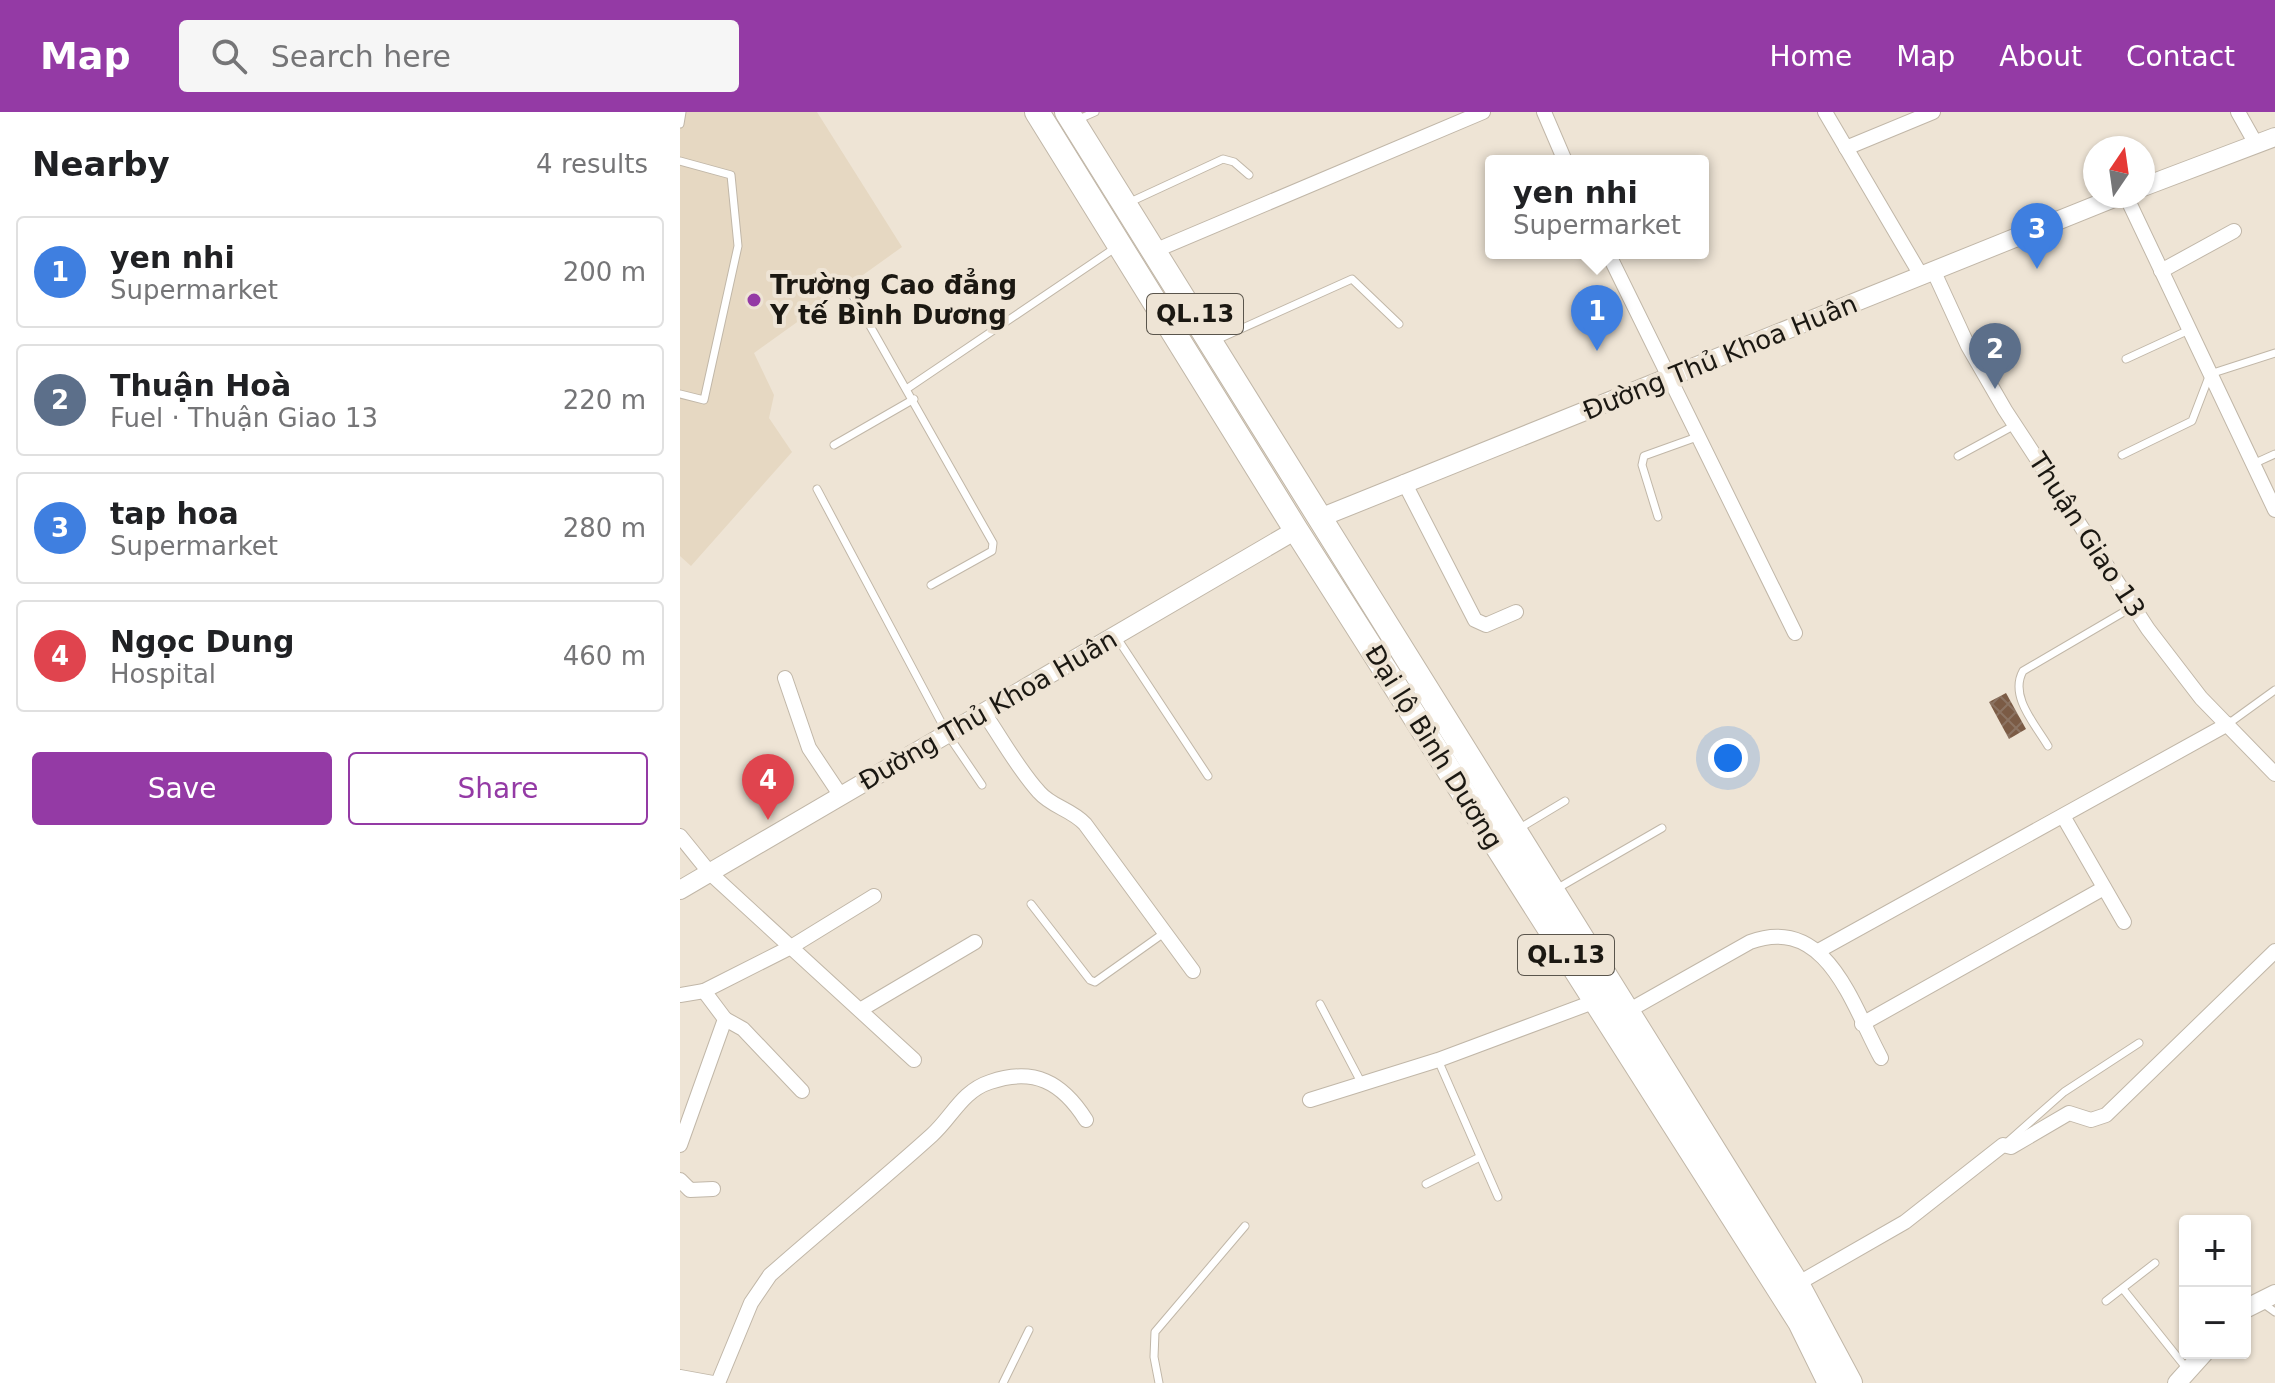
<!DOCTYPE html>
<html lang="en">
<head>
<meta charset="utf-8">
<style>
	body { margin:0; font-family:"DejaVu Sans",sans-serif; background:#f6f6f6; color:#202124 }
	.controls { position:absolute; right:24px; bottom:24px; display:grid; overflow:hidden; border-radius:8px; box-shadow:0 2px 6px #0004 }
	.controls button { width:72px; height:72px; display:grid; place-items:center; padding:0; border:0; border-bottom:2px solid #e0e0e0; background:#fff; color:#202124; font:40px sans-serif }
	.compass { position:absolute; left:1403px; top:24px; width:72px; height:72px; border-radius:50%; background:#fff; box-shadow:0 2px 6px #0004; rotate:13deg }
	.you { position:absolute; left:1048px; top:646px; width:28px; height:28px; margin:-20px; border:6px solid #fff; border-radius:50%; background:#1a73e8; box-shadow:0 0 0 12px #1a73e833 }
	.badge { display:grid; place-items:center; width:52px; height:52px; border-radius:50%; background:#943aa5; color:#fff; font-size:26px; font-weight:700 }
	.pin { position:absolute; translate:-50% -66px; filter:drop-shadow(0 2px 4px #0008) }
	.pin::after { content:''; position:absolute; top:42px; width:28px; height:24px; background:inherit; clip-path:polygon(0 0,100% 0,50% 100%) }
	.popup { position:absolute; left:805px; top:43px; width:224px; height:104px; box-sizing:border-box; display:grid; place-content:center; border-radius:8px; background:#fff; filter:drop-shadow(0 2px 6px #0005); font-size:26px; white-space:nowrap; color:#757577 }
	.popup b { font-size:30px; color:#202124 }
	.popup::after { content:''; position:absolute; left:50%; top:100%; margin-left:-16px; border:16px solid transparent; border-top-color:#fff }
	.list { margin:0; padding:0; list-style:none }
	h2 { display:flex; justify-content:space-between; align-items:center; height:104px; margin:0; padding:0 32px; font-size:34px }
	h2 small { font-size:26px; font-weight:400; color:#757577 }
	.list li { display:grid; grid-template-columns:52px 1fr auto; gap:24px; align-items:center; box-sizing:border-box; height:112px; margin:0 16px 16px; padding:0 16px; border:2px solid #e0e0e0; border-radius:8px }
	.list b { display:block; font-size:30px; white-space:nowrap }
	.list p { margin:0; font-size:26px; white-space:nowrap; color:#757577 }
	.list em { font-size:26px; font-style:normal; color:#757577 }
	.actions { display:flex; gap:16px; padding:24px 32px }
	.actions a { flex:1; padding:18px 0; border:2px solid #943aa5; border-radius:8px; text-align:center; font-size:28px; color:#943aa5 }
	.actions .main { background:#943aa5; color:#fff }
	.icon { flex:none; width:44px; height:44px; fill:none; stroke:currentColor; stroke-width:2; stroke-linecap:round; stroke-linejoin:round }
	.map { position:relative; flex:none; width:1595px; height:1271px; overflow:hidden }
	header { display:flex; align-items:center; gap:48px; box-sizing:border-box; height:112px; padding:0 40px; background:#943aa5; color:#fff }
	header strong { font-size:38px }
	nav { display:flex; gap:44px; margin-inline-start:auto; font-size:28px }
	.search { width:560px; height:72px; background:#f6f6f6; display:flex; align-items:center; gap:20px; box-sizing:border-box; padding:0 28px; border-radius:8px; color:#757577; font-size:30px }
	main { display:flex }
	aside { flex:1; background:#fff }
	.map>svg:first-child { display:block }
	.built { fill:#e6d8c2 }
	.building { fill:url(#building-cross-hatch) }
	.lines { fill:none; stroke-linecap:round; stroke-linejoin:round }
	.lane-casing { stroke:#c1b7a8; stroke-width:9 }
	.street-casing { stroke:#c1b7a8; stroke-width:16 }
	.secondary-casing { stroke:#c1b7a8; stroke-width:20 }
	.highway-casing { stroke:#c1b7a8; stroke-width:26 }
	.lane { stroke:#fff; stroke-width:7 }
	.street { stroke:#fff; stroke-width:14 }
	.secondary { stroke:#fff; stroke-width:18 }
	.highway { stroke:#fff; stroke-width:24 }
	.poi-dot { fill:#943aa5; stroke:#eee4d5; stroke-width:3 }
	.labels { text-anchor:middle; stroke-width:8; stroke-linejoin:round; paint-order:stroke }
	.shield { fill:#eee4d5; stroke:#5a554c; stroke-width:2 }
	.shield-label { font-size:24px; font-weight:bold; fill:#1b1812 }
	.poi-label { font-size:26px; font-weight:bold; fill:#1b1812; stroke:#eee4d5; text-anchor:start }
	.street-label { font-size:26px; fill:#1b1812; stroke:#eee4d5 }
</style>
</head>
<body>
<header>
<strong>Map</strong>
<div class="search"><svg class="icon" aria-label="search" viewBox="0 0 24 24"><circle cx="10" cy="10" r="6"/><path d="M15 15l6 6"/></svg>Search here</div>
<nav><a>Home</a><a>Map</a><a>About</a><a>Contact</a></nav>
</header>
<main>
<aside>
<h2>Nearby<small>4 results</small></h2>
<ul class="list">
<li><span class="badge" style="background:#3f7fe0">1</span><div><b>yen nhi</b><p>Supermarket</p></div><em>200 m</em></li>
<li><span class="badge" style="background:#5c6f8a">2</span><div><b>Thuận Hoà</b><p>Fuel · Thuận Giao 13</p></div><em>220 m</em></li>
<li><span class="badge" style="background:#3f7fe0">3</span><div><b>tap hoa</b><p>Supermarket</p></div><em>280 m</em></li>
<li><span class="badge" style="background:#e0444e">4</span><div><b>Ngọc Dung</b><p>Hospital</p></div><em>460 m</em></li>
</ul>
<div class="actions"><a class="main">Save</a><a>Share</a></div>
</aside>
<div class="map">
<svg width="1595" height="1271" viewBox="0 0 1595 1271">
	<defs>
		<pattern id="building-cross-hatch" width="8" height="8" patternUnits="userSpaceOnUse" patternTransform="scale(2)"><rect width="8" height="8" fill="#7b5b45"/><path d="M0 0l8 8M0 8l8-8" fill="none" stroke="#8b7362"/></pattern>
	</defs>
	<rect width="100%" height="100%" fill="#eee4d5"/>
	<polygon class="built" points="0,0 137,0 222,135 74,241 94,283 89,306 112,340 11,454 0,444"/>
	<polygon class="building" points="1326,581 1346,617 1329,627 1309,590"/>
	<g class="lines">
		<defs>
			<g id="lane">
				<polyline points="399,7 415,0"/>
				<polyline points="0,12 2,0"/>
				<polyline points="0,49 51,63 58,134 24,288 0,282"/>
				<polyline points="448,91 543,47 554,50 569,63"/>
				<polyline points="172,182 313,431 312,439 251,473"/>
				<polyline points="534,229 672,167 719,212"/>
				<polyline points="1446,247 1509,218"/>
				<polyline points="228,276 435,136"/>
				<polyline points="154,333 234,287"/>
				<polyline points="1442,343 1512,309 1530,262 1595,241"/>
				<polyline points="1278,344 1335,313"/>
				<polyline points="1573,352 1595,342"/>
				<polyline points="137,377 268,623 302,673"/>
				<polyline points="978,405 962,353 964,344 1017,325"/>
				<polyline points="437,526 528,664"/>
				<polyline points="1548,612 1595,578"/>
				<path d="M1368 634C1355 612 1329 584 1343 559L1454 494"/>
				<polyline points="840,716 885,689"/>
				<polyline points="878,776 982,716"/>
				<polyline points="351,792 410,868 415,870 484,821"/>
				<polyline points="640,892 682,972"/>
				<polyline points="758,948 818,1085"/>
				<polyline points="1324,1033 1384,980 1459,931"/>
				<polyline points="746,1072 800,1045"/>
				<polyline points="1443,1177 1507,1257"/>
				<polyline points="1426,1189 1475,1151"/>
				<polyline points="1581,1190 1595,1200"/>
				<polyline points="323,1271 349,1218"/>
				<polyline points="479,1271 474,1245 475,1220 565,1114"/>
			</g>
			<g id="street">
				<polyline points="864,0 885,49"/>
				<polyline points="1145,0 1242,165"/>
				<polyline points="1558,0 1576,32"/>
				<polyline points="1166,36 1253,0"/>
				<polyline points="1446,84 1595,398"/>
				<polyline points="474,139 803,0"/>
				<polyline points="928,141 1115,521"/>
				<polyline points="1481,159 1554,119"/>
				<polyline points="1254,160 1288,234 1325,298 1468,517 1521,586 1595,662"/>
				<polyline points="724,370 795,508 806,513 836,500"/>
				<polyline points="105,566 129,636 161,684"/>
				<path d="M304 601C322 627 338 657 359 680 372 695 391 697 405 712L513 859"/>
				<polyline points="1383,704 1444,810"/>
				<polyline points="0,724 30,761 234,948"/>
				<polyline points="1140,838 1548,612"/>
				<polyline points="24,879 111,835 194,784"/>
				<polyline points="0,883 24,879 45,907 0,1033"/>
				<polyline points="180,898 295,830"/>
				<path d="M946 900 1070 830C1147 802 1172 893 1201 946"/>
				<polyline points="45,907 63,917 122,979"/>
				<polyline points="1182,912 1424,776"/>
				<polyline points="630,988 758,948 916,889"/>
				<polyline points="0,1068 10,1078 33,1077"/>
				<polyline points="1117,1172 1225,1110 1323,1033 1331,1035 1389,1001 1411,1008 1426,1003 1595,839"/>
				<polyline points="0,1265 33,1271"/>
				<path d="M38 1271 71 1191 90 1163C143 1116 199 1071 252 1023 272 1005 282 979 310 970 354 955 382 970 406 1008"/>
			</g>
			<g id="secondary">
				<polyline points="1463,75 1595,25"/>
				<polyline points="642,405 1439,84"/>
				<polyline points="0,778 616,418"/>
				<polyline points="1565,1197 1595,1182"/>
				<polyline points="1497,1271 1524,1241"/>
			</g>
			<g id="highway">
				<polyline points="357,0 616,418 1120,1210 1150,1271"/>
				<polyline points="387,0 1117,1172 1170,1271"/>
			</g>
		</defs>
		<use href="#lane" class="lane-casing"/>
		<use href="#street" class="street-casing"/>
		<use href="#secondary" class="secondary-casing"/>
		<use href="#highway" class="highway-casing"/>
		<use href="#lane" class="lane"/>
		<use href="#street" class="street"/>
		<use href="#secondary" class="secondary"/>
		<use href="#highway" class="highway"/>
	</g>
	<circle class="poi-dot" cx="74" cy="188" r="8"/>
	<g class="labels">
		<g class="shield">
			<rect x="467" y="182" width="96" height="40" rx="6"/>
			<rect x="838" y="823" width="96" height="40" rx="6"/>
		</g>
		<g class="shield-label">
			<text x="515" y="210">QL.13</text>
			<text x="886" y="851">QL.13</text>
		</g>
		<g class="poi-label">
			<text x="90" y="182">Trường Cao đẳng<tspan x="90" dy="30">Y tế Bình Dương</tspan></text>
		</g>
		<g class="street-label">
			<text transform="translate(1040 245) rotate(-22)" y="9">Đường Thủ Khoa Huân</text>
			<text transform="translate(1407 423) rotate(57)" y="9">Thuận Giao 13</text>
			<text transform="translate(308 598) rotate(-30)" y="9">Đường Thủ Khoa Huân</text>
			<text transform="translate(754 635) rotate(58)" y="9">Đại lộ Bình Dương</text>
		</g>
	</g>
</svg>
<div class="controls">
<button>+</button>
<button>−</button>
</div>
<svg class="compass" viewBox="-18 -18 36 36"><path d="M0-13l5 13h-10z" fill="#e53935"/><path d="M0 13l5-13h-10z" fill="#757577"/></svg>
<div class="you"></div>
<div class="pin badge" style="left:917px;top:239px;background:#3f7fe0">1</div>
<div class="popup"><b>yen nhi</b>Supermarket</div>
<div class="pin badge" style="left:1315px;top:277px;background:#5c6f8a">2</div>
<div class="pin badge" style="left:1357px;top:157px;background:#3f7fe0">3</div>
<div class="pin badge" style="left:88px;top:708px;background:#e0444e">4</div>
</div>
</main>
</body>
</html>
